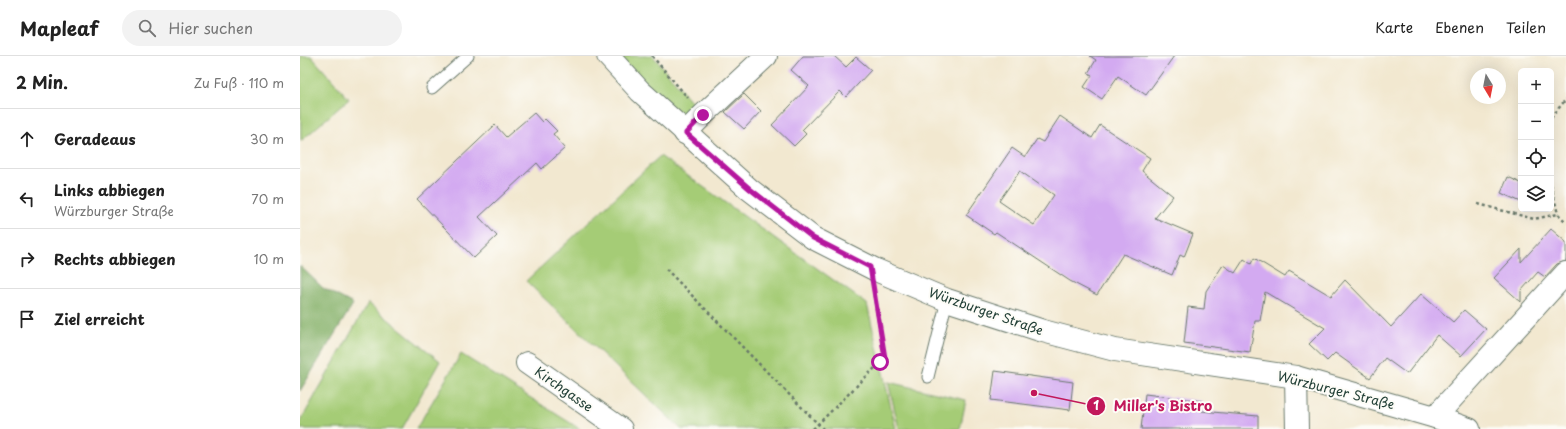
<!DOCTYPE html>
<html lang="de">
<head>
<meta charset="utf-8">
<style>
	body { margin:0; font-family:"Playpen Sans",sans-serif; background:#f2f2f2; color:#222 }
	.controls { position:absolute; right:12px; top:12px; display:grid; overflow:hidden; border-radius:6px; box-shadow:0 4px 16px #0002 }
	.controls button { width:36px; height:36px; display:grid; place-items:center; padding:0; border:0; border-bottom:1px solid #e0e0e0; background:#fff; color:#222; font:20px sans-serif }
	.compass { position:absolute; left:1170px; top:12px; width:36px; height:36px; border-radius:50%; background:#fff; box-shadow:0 4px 16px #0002; rotate:170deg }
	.stop { position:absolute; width:12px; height:12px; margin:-9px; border:3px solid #b5179e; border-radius:50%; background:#fff }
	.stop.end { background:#b5179e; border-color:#fff; box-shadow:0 1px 4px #0008 }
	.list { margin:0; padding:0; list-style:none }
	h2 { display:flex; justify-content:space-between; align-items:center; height:52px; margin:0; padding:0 16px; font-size:17px }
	h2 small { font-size:13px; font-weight:400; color:#767676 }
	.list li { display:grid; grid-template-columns:26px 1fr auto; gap:12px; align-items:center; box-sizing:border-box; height:60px; padding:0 16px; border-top:1px solid #e0e0e0 }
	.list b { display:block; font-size:15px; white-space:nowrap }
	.list p { margin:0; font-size:13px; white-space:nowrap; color:#767676 }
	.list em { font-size:13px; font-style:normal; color:#767676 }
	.icon { flex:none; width:22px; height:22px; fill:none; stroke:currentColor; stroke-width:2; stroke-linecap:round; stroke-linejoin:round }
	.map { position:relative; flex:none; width:1266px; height:373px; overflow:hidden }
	header { display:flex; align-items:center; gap:24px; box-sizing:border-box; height:56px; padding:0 20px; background:#fff; border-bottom:1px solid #e0e0e0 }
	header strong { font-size:19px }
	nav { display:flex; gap:22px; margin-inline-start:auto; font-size:14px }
	.search { width:280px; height:36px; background:#f2f2f2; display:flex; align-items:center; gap:10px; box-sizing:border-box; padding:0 14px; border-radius:22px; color:#767676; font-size:15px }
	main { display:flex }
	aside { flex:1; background:#fff }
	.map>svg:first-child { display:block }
	.green { fill:#a5cc76; stroke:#628455 }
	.forest { fill:#84b067; stroke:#52764e }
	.building { fill:#d3aaf1; fill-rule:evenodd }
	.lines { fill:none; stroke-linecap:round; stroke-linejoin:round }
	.service-casing { stroke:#69796b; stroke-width:13 }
	.minor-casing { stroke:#69796b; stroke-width:24 }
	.secondary-casing { stroke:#69796b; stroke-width:24 }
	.path { stroke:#69796b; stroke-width:2.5; stroke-dasharray:3 3; stroke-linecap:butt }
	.service { stroke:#fff; stroke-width:11 }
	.minor { stroke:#fff; stroke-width:22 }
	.secondary { stroke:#fff; stroke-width:22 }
	.route { stroke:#b5179e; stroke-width:5 }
	.labels { text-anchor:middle; stroke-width:4; stroke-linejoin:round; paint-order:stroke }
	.street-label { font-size:13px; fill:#1f3d34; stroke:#fdfcf7 }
	.leader { fill:none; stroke:#c2185b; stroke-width:1.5 }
	.callout-dot { fill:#c2185b; stroke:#fdfcf7; stroke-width:1.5 }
	.mark-label { font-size:12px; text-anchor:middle; font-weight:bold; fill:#fff }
	.callout-label { font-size:14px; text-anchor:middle; font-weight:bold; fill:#c2185b; stroke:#fdfcf7; stroke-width:4; stroke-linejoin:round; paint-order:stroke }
</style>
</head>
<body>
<header>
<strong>Mapleaf</strong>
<div class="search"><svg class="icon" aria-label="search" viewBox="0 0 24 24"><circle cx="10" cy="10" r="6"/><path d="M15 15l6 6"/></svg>Hier suchen</div>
<nav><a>Karte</a><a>Ebenen</a><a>Teilen</a></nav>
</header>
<main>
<aside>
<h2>2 Min.<small>Zu Fuß · 110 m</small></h2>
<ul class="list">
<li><svg class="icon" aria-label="ahead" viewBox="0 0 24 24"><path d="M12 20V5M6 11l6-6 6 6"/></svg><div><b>Geradeaus</b></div><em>30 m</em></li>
<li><svg class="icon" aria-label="left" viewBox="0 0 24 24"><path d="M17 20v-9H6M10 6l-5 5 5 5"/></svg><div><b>Links abbiegen</b><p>Würzburger Straße</p></div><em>70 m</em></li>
<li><svg class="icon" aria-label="right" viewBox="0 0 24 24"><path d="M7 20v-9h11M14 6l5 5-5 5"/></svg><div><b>Rechts abbiegen</b></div><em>10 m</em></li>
<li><svg class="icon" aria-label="arrive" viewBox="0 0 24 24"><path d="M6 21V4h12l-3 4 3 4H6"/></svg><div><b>Ziel erreicht</b></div></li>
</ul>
</aside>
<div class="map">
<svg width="1266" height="373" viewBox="0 0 1266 373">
	<rect width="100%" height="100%" fill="#fdfcf7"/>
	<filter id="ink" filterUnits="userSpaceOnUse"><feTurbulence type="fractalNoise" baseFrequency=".025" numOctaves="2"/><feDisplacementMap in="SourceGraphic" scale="8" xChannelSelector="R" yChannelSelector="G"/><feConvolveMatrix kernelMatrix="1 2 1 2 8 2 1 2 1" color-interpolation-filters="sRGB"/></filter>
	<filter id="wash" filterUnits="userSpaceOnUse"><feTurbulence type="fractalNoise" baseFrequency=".012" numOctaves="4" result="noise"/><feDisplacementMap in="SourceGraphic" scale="16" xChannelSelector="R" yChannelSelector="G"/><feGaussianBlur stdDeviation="0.9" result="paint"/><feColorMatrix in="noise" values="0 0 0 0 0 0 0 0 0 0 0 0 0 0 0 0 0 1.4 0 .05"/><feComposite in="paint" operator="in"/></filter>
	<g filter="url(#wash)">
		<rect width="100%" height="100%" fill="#f2e8d0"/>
		<g class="green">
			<polygon points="0,0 11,0 49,43 1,85"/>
			<polygon points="308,0 353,0 403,59 385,77"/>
			<polygon points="360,100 567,248 596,373 381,373 226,225"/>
			<polygon points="68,247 140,305 102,373 0,373 0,366"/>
			<polygon points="161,298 280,373 116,373"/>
			<polygon points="588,326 666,344 660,373 599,373"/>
		</g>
		<polygon class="forest" points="0,210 23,232 53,248 0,335"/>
		<g id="blocks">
			<g class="building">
				<polygon points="503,0 534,0 546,11 556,1 571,14 546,41 540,35 502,74 506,78 494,90 472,69 509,30 491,14"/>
				<polygon points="790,0 874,0 846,39 818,20 802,43 784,31 792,19 788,17 796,4"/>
				<polygon points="444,38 461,55 444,73 425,56"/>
				<polygon points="234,57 242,66 245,63 257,75 253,78 265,92 242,113 237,107 179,161 197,180 174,202 117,143 195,69 206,81"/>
				<path d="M760 60 792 82 800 69 850 102 842 115 873 140 855 162 893 178 884 201 880 199 872 219 823 198 797 239 770 225 696 176 694 178 666 159 712 92 725 101 737 83 743 86ZM720 115 754 139 734 169 699 145Z"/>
				<polygon points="1208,121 1221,127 1221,146 1201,137"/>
				<polygon points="1251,173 1266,186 1266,205 1257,208 1245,221 1238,216 1221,235 1221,246 1194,222 1221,193 1221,206"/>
				<polygon points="954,202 985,221 989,215 1031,240 1045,224 1091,271 1121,238 1153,266 1164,254 1186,273 1161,300 1137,279 1107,318 1085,302 1070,322 1035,297 1027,305 1009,288 1025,272 965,236 960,265 955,265 950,296 884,287 888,251 904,253 906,235 923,209 935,217 944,203 951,208"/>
				<polygon points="695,315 773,326 770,354 691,344"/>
				<polygon points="845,338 902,345 901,355 958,360 958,373 841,373"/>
			</g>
		</g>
	</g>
	<g filter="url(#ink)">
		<use href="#blocks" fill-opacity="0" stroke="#69796b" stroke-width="1"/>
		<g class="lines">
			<defs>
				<g id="service">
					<polyline points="132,32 168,0"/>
					<polyline points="628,321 647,244"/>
				</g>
				<g id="minor">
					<polyline points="385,77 403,59 466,0"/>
					<polyline points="227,307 321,373"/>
					<polyline points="996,321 997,373"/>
					<polyline points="1135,361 1266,217"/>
				</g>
				<polyline id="secondary" points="308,0 340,35 449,133 513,182 576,214 647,244 743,275 815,294 996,321 1135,361 1169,373"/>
			</defs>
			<use href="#service" class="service-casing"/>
			<use href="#minor" class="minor-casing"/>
			<use href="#secondary" class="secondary-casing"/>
			<g class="path">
				<polyline points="352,0 388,42"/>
				<polyline points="1251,62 1266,43"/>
				<polyline points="1251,129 1258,158 1266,166"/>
				<polyline points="1178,148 1234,163 1258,158"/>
				<polyline points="366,213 523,373"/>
				<polyline points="513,373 585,302 574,237"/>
			</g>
			<use href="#service" class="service"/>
			<use href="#minor" class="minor"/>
			<use href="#secondary" class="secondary"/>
		</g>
	</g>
	<g class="lines" filter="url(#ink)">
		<polyline class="route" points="403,59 386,77 450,133 513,182 570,211 585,302 580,306"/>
	</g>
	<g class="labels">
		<g class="street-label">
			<text transform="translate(686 255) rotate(19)" y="5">Würzburger Straße</text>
			<text transform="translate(264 333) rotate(35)" y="5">Kirchgasse</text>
			<text transform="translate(1036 334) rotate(14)" y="5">Würzburger Straße</text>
		</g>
	</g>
	<path class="leader" d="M734 337L796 350"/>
	<g class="callout-dot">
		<circle cx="734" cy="337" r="4"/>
		<circle cx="796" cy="350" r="10"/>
	</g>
	<g class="mark-label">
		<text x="796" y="354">1</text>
	</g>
	<g class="callout-label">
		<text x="863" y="355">Miller's Bistro</text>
	</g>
</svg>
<div class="controls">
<button>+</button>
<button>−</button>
<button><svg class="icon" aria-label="locate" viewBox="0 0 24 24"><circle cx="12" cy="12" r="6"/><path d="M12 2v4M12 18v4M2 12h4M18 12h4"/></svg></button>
<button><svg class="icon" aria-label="layers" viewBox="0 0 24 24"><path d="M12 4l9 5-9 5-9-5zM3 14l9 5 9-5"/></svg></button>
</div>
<svg class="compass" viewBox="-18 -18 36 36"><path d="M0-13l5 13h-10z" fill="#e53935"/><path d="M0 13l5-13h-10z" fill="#767676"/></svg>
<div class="stop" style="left:580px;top:306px"></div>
<div class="stop end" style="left:403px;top:59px"></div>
</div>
</main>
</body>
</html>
